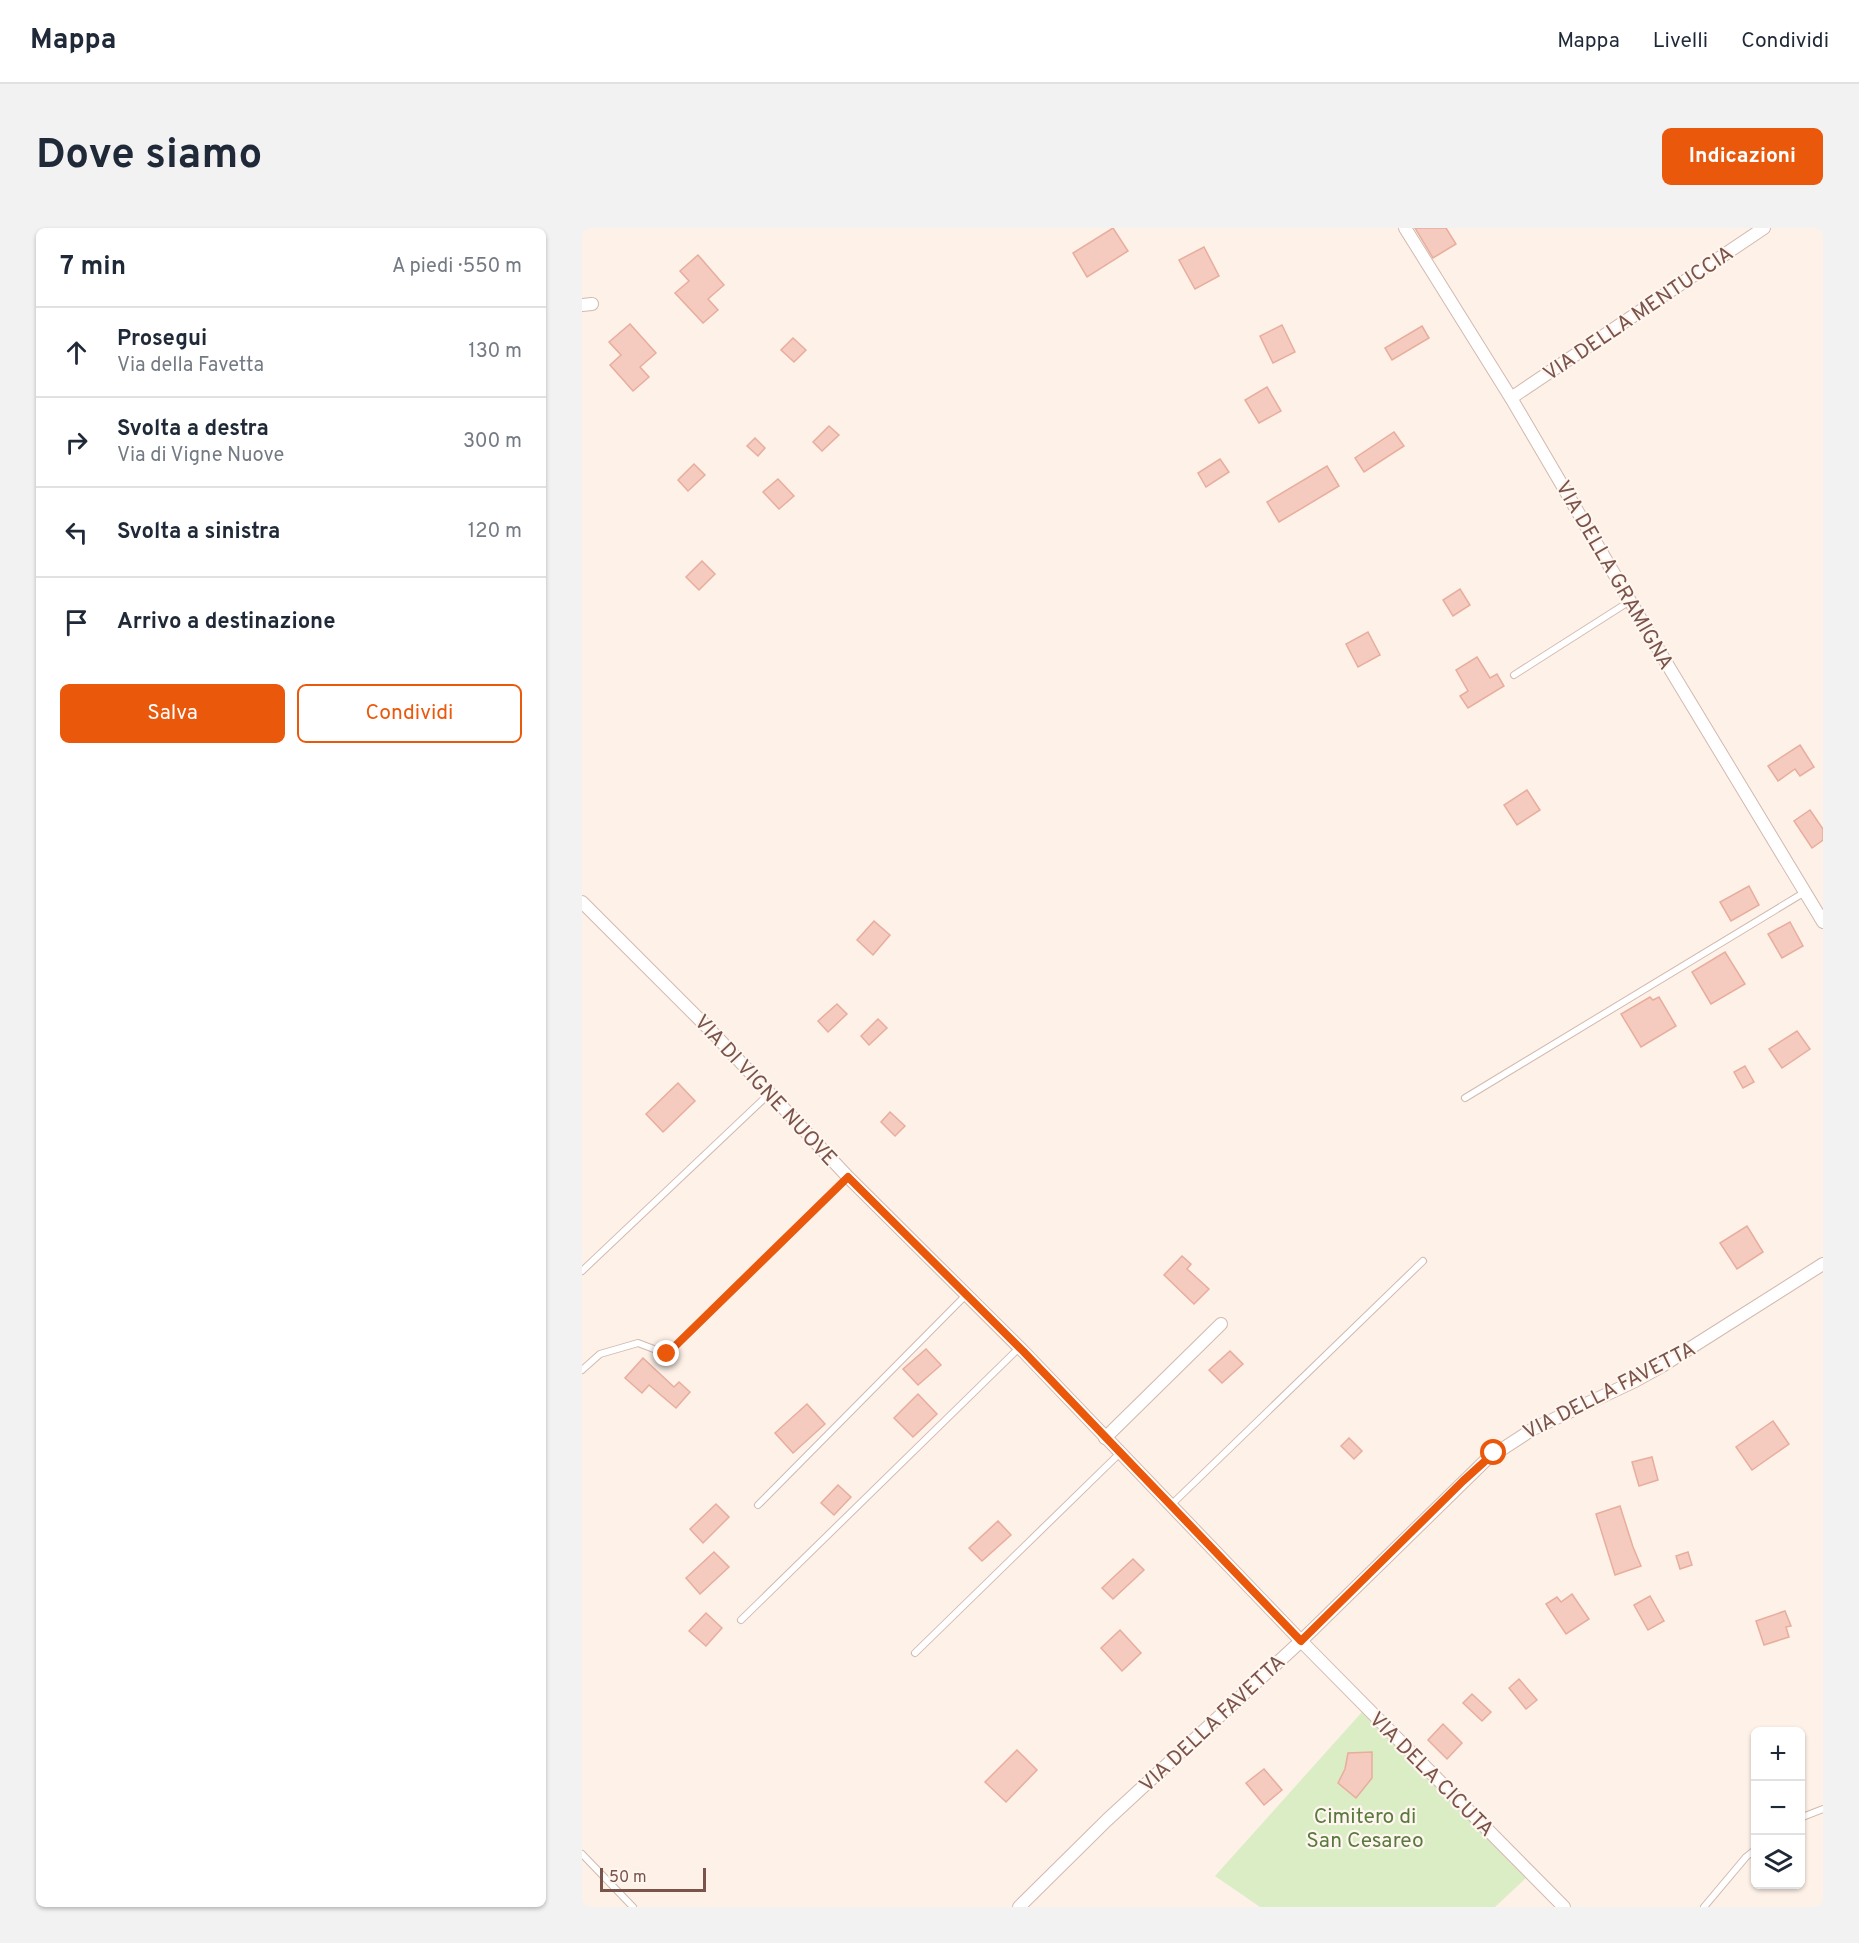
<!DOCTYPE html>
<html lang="it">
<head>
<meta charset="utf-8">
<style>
	body { margin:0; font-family:Overpass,sans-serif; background:#f2f2f3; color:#1f2937 }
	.controls { position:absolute; right:18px; bottom:18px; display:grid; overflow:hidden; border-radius:9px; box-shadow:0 2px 4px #0004 }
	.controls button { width:54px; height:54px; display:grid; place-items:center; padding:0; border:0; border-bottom:2px solid #e0e1e3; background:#fff; color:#1f2937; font:30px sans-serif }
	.scale { position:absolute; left:18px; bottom:15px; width:106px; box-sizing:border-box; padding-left:6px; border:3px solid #7a534a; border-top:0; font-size:16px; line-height:21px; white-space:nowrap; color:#7a534a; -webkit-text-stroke:4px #fff6ef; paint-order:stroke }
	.stop { position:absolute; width:18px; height:18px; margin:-14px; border:4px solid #ea580c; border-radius:50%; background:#fff }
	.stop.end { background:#ea580c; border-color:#fff; box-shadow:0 2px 6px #0008 }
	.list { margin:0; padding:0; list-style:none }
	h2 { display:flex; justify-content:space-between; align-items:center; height:78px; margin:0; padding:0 24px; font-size:26px }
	h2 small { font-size:20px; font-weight:400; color:#747a83 }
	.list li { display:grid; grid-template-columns:39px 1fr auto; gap:18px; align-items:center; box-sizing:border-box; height:90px; padding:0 24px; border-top:2px solid #e0e1e3 }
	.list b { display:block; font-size:22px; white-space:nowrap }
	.list p { margin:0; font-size:20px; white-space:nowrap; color:#747a83 }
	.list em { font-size:20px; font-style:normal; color:#747a83 }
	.actions { display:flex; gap:12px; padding:18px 24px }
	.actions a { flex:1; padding:14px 0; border:2px solid #ea580c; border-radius:9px; text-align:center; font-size:21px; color:#ea580c }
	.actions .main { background:#ea580c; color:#fff }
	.icon { flex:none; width:33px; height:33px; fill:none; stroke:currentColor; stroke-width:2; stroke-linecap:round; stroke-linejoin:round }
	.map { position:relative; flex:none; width:1241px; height:1679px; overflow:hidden; border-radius:9px }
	header { display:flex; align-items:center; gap:36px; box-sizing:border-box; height:84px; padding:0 30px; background:#fff; border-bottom:2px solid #e0e1e3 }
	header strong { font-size:28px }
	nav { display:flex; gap:33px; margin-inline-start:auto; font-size:21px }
	.intro { display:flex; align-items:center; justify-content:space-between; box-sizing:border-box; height:144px; padding:0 36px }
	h1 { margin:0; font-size:42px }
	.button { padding:15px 27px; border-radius:9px; background:#ea580c; color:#fff; font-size:21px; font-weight:700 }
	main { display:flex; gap:36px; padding:0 36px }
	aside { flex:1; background:#fff; border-radius:9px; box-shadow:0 2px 4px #0004 }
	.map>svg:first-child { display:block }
	.green { fill:#dbedc5 }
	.building { fill:#f4cbbe; stroke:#e8ad9d; stroke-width:1.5 }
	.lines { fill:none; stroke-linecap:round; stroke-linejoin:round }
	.service-casing { stroke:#d3b9af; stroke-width:8 }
	.minor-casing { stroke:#d3b9af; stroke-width:14 }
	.service { stroke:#fff; stroke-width:6 }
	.minor { stroke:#fff; stroke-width:12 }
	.route { stroke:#ea580c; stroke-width:8 }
	.labels { text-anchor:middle; stroke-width:4.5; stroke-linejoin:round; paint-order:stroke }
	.street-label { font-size:21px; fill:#7a534a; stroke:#fff6ef }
	.park-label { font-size:21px; fill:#597a3e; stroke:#fff6ef }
</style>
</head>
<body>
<header>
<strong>Mappa</strong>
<nav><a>Mappa</a><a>Livelli</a><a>Condividi</a></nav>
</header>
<div class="intro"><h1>Dove siamo</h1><a class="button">Indicazioni</a></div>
<main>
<aside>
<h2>7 min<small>A piedi · 550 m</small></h2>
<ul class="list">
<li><svg class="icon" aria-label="ahead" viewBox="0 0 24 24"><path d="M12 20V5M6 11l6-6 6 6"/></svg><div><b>Prosegui</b><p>Via della Favetta</p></div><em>130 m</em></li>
<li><svg class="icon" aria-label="right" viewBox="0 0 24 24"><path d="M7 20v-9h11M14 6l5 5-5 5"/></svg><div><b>Svolta a destra</b><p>Via di Vigne Nuove</p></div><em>300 m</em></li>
<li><svg class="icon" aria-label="left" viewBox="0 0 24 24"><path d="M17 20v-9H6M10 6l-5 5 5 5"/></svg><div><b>Svolta a sinistra</b></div><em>120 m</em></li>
<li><svg class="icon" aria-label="arrive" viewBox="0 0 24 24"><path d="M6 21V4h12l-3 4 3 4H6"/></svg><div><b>Arrivo a destinazione</b></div></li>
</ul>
<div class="actions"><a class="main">Salva</a><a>Condividi</a></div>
</aside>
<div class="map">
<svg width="1241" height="1679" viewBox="0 0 1241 1679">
	<rect width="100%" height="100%" fill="#fdf1e8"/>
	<polygon class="green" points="780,1484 944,1650 913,1679 678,1679 633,1648"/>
	<g class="building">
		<polygon points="531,0 546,23 505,49 491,25"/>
		<polygon points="833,0 864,0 874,16 851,30"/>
		<polygon points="622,19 637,48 613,61 597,32"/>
		<polygon points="116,27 142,57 126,71 136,82 121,95 93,65 107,53 98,43"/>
		<polygon points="48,96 74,125 58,139 67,149 51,163 28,137 39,127 27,114"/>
		<polygon points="700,97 713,124 691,135 678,108"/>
		<polygon points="840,98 847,110 810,132 803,120"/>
		<polygon points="211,110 224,122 212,134 199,122"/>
		<polygon points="685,159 699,183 677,195 663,172"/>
		<polygon points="247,198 257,207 240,223 231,214"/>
		<polygon points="812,204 822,218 782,244 773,230"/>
		<polygon points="173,210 183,220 176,228 165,218"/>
		<polygon points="638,231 647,244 624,259 616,245"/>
		<polygon points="112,236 123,247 106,263 96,252"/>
		<polygon points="745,238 757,258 697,294 685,274"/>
		<polygon points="196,251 212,268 197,281 181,264"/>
		<polygon points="120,333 133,346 117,362 104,349"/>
		<polygon points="878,361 888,377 871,388 861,372"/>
		<polygon points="786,404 798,427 776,439 764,416"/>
		<polygon points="895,429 908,450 915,446 922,458 886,480 878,468 886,463 874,442"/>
		<polygon points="1218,517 1232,539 1218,548 1213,541 1196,553 1186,538"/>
		<polygon points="945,562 958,582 935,597 922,577"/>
		<polygon points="1228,582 1241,601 1241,612 1230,620 1212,593"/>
		<polygon points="1167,658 1177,677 1149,693 1138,674"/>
		<polygon points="292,693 308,707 291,727 275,712"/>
		<polygon points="1208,694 1221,718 1200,730 1186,706"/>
		<polygon points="1143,724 1163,756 1129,776 1110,744"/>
		<polygon points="1068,769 1071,772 1077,769 1094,798 1059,819 1039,786"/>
		<polygon points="255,776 265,786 246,804 236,793"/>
		<polygon points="296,791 305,800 287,817 279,808"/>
		<polygon points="1215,803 1228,821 1200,840 1187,821"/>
		<polygon points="1163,838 1172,854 1161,860 1152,844"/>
		<polygon points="96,855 113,873 81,904 64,886"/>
		<polygon points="308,884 323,898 313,908 299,894"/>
		<polygon points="1165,998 1181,1024 1155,1041 1138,1015"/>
		<polygon points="600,1028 609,1036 605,1041 627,1061 612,1076 582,1047"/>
		<polygon points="344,1121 359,1137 336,1157 321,1141"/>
		<polygon points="648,1123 661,1136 640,1155 627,1142"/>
		<polygon points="61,1130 92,1159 97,1154 108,1164 94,1180 67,1157 60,1165 43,1150"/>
		<polygon points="336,1166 355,1186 331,1209 312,1190"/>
		<polygon points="225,1176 243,1196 211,1225 193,1205"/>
		<polygon points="1191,1193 1207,1216 1170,1242 1154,1219"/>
		<polygon points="767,1210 780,1223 772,1231 759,1218"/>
		<polygon points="1070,1229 1076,1252 1057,1258 1050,1234"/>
		<polygon points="256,1257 269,1269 252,1287 239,1275"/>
		<polygon points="134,1276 147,1289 121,1315 108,1301"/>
		<polygon points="1038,1278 1051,1319 1059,1338 1033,1347 1014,1286"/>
		<polygon points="416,1293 429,1307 400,1333 387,1320"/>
		<polygon points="132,1324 147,1339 118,1366 104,1350"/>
		<polygon points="1106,1324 1110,1337 1098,1341 1094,1328"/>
		<polygon points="551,1331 562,1342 531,1371 520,1360"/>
		<polygon points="990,1366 1007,1391 984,1406 964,1376 975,1369 979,1374"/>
		<polygon points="1068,1368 1082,1393 1066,1402 1052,1377"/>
		<polygon points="1203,1383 1209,1398 1204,1399 1207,1409 1182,1417 1174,1393"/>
		<polygon points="124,1385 140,1400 124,1418 107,1403"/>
		<polygon points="538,1402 559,1425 540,1443 519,1420"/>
		<polygon points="937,1451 955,1472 944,1481 927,1460"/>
		<polygon points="890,1466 909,1484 900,1493 881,1475"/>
		<polygon points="861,1496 880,1515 865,1531 846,1512"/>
		<polygon points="435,1522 455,1542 424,1574 403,1554"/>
		<polygon points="790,1524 790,1550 774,1570 756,1555 763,1541 766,1525"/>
		<polygon points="682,1541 700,1562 682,1577 664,1555"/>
	</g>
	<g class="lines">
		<defs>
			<g id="service">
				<polyline points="932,447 1048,373"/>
				<polyline points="883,870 1223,664"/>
				<polyline points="0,1043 187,866"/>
				<polyline points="0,1142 18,1126 56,1115 85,1126 266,949"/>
				<polyline points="176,1277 384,1067"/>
				<polyline points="589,1277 841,1033"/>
				<polyline points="159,1392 437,1120"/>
				<polyline points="333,1425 538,1225"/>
				<polyline points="1218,1590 1241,1581"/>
				<polyline points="0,1626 51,1679"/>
				<polyline points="1122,1679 1164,1629 1174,1621"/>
			</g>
			<g id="minor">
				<polyline points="823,0 929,170 1085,436 1241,694"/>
				<polyline points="0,77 10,76"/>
				<polyline points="929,170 1182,0"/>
				<polyline points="0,674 135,809 266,949 441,1123 719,1413 982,1679"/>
				<polyline points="523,1210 639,1096"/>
				<polyline points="437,1679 525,1592 719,1413 905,1231 951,1201 1053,1153 1080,1138 1241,1036"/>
			</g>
		</defs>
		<use href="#service" class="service-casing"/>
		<use href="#minor" class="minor-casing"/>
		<use href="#service" class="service"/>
		<use href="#minor" class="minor"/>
	</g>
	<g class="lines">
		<polyline class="route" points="85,1126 266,949 441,1123 719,1413 881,1253 912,1225"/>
	</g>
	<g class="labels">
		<g class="street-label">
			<text transform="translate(1056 85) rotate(-34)" y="7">VIA DELLA MENTUCCIA</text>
			<text transform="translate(1033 347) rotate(60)" y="7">VIA DELLA GRAMIGNA</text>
			<text transform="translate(184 862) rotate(47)" y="7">VIA DI VIGNE NUOVE</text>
			<text transform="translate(1027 1162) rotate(-27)" y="7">VIA DELLA FAVETTA</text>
			<text transform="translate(630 1495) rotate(-43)" y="7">VIA DELLA FAVETTA</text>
			<text transform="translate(850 1546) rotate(45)" y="7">VIA DELA CICUTA</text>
		</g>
		<g class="park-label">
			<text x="783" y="1595">Cimitero di<tspan x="783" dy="24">San Cesareo</tspan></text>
		</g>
	</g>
</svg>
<div class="controls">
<button>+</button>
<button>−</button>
<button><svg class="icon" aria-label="layers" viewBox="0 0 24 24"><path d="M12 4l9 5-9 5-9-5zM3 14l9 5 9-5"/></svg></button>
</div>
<div class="scale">50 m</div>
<div class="stop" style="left:912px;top:1225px"></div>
<div class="stop end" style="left:85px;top:1126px"></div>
</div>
</main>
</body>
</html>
